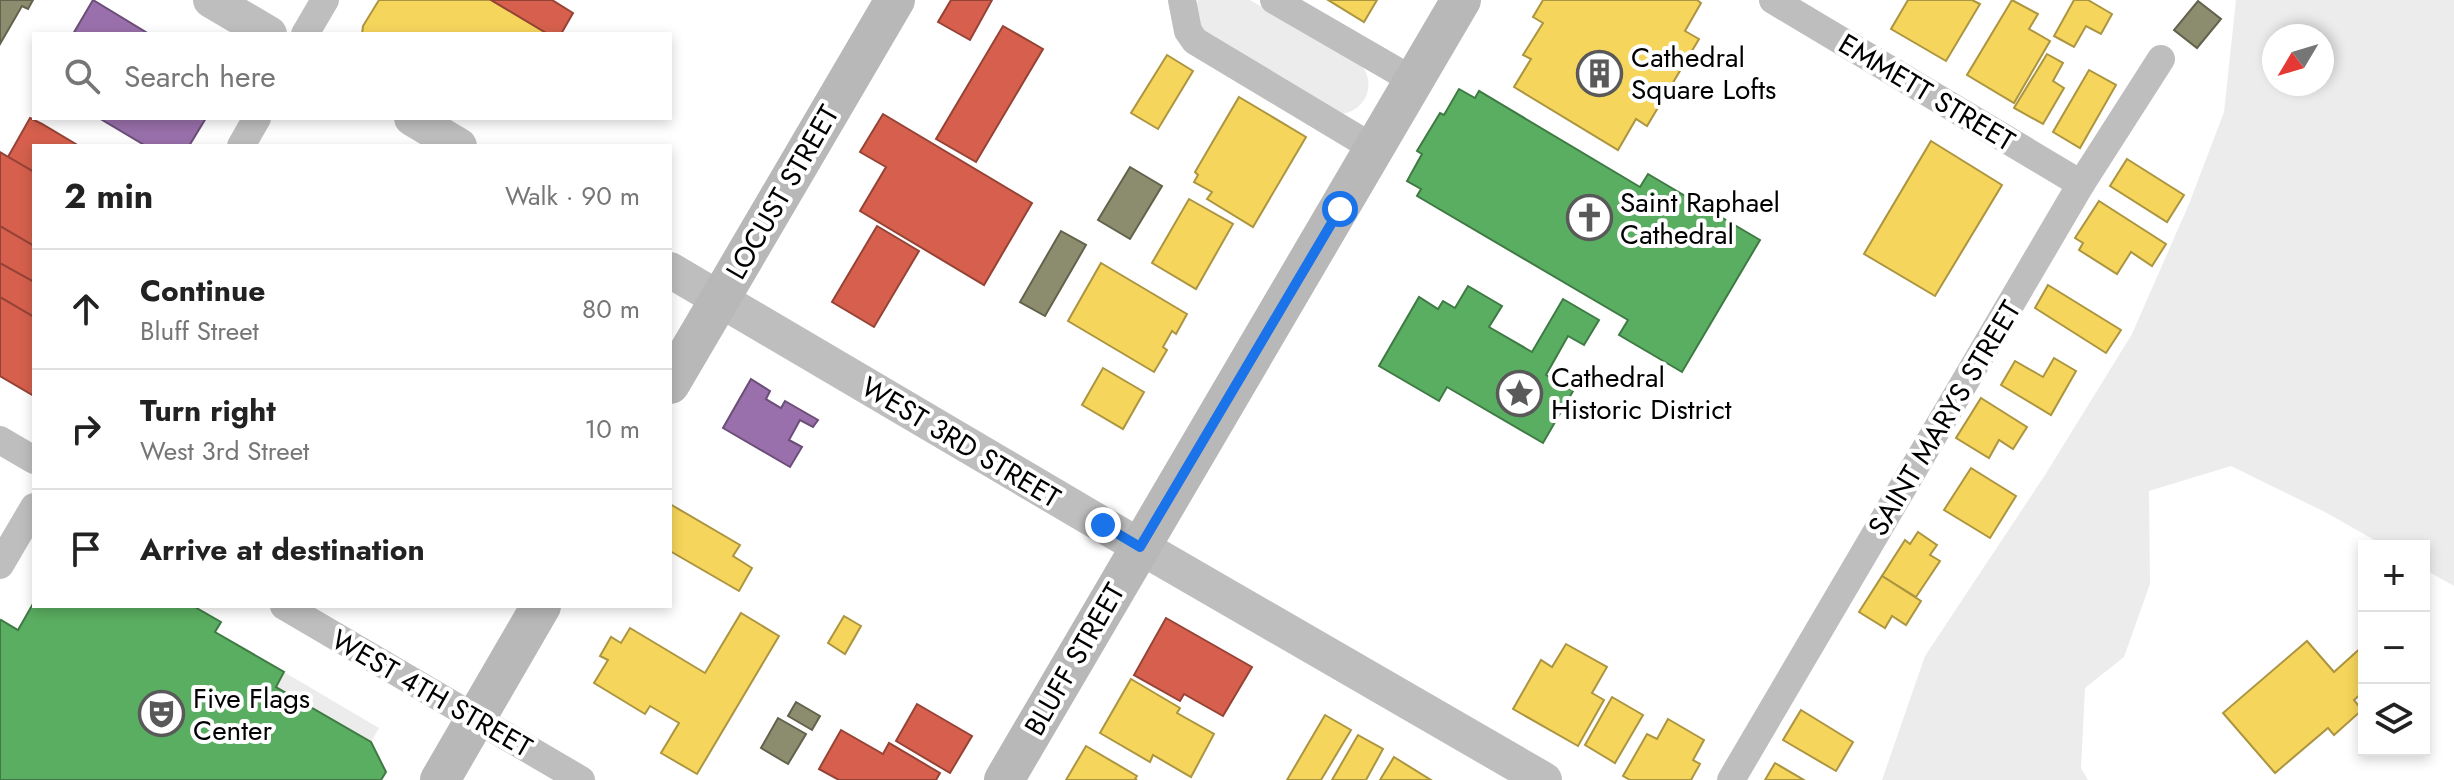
<!DOCTYPE html>
<html lang="en">
<head>
<meta charset="utf-8">
<style>
	body { margin:0; font-family:Jost,sans-serif; background:#f2f2f2; color:#222 }
	.controls { position:absolute; right:24px; bottom:24px; display:grid; overflow:hidden; border-radius:0px; box-shadow:0 4px 12px #0003 }
	.controls button { width:72px; height:72px; display:grid; place-items:center; padding:0; border:0; border-bottom:2px solid #e0e0e0; background:#fff; color:#222; font:40px sans-serif }
	.compass { position:absolute; left:2262px; top:24px; width:72px; height:72px; border-radius:50%; background:#fff; box-shadow:0 4px 12px #0003; rotate:232deg }
	.stop { position:absolute; width:24px; height:24px; margin:-18px; border:6px solid #1a73e8; border-radius:50%; background:#fff }
	.stop.end { background:#1a73e8; border-color:#fff; box-shadow:0 2px 8px #0008 }
	.list { margin:0; padding:0; list-style:none }
	h2 { display:flex; justify-content:space-between; align-items:center; height:104px; margin:0; padding:0 32px; font-size:34px }
	h2 small { font-size:26px; font-weight:400; color:#767676 }
	.list li { display:grid; grid-template-columns:52px 1fr auto; gap:24px; align-items:center; box-sizing:border-box; height:120px; padding:0 32px; border-top:2px solid #e0e0e0 }
	.list b { display:block; font-size:30px; white-space:nowrap }
	.list p { margin:0; font-size:26px; white-space:nowrap; color:#767676 }
	.list em { font-size:26px; font-style:normal; color:#767676 }
	.icon { flex:none; width:44px; height:44px; fill:none; stroke:currentColor; stroke-width:2; stroke-linecap:round; stroke-linejoin:round }
	.map { position:relative; flex:none; width:2454px; height:780px; overflow:hidden }
	.search { position:absolute; background:#fff; box-shadow:0 4px 12px #0003; left:32px; top:32px; width:640px; height:88px; display:flex; align-items:center; gap:20px; box-sizing:border-box; padding:0 28px; border-radius:0px; color:#767676; font-size:30px }
	.panel { position:absolute; background:#fff; box-shadow:0 4px 12px #0003; left:32px; top:144px; width:640px; height:464px; border-radius:0px }
	.map>svg:first-child { display:block }
	.green { fill:#ececec; fill-rule:evenodd }
	.homes { fill:#f6d55c; stroke:#ac9540; stroke-width:2 }
	.shops { fill:#d6604d; stroke:#964336; stroke-width:2 }
	.offices { fill:#9970ab; stroke:#6b4e78; stroke-width:2 }
	.public { fill:#5aae61; stroke:#3f7a44; stroke-width:2 }
	.industry { fill:#8c8c6e; stroke:#62624d; stroke-width:2 }
	.lines { fill:none; stroke-linecap:round; stroke-linejoin:round }
	.minor { stroke:#bebebe; stroke-width:28 }
	.tertiary { stroke:#bebebe; stroke-width:36 }
	.secondary { stroke:#b8b8b8; stroke-width:40 }
	.route { stroke:#1a73e8; stroke-width:10 }
	.labels { text-anchor:middle; stroke-width:8; stroke-linejoin:round; paint-order:stroke }
	.poi-label { font-size:28px; fill:#000; stroke:#fff; text-anchor:start }
	.street-label { font-size:28px; fill:#000; stroke:#fff }
</style>
</head>
<body>
<div class="map">
<svg width="2454" height="780" viewBox="0 0 2454 780">
	<rect width="100%" height="100%" fill="#fff"/>
	<g class="green">
		<path d="M1198 0H1250L1360 64C1377 82 1367 110 1342 114L1200 31 1195 12Z"/>
		<path d="M2236 0H2454V586L2424 569V546H2385L2325 512 2231 466 2149 491 2150 584 2124 657 2085 688 2081 768 2088 780H1882L1925 656 2045 475 2132 334 2189 204 2224 112ZM2274 36H2322V84H2274Z"/>
		<polygon points="284,672 379,728 371,742 276,687"/>
	</g>
	<g class="homes">
		<polygon points="379,0 491,0 548,34 362,34 363,26"/>
		<polygon points="1328,0 1377,0 1364,22"/>
		<polygon points="1543,0 1697,0 1701,3 1685,31 1699,39 1647,126 1636,119 1618,150 1514,87 1531,59 1523,55 1543,23 1533,17"/>
		<polygon points="1908,0 1972,0 1980,4 1946,61 1891,29"/>
		<polygon points="2012,0 2038,14 2029,29 2050,41 2014,103 1967,75"/>
		<polygon points="2074,0 2088,0 2112,14 2101,34 2086,26 2074,47 2054,36"/>
		<polygon points="2047,54 2063,63 2053,81 2064,88 2043,124 2014,108"/>
		<polygon points="1167,55 1193,71 1158,129 1131,113"/>
		<polygon points="2089,70 2116,85 2080,148 2053,132"/>
		<polygon points="1239,97 1306,137 1253,227 1207,199 1212,192 1194,182 1198,175 1195,172"/>
		<polygon points="1931,141 2002,185 1935,296 1864,254"/>
		<polygon points="2127,159 2184,195 2167,222 2110,186"/>
		<polygon points="1189,199 1233,224 1196,289 1152,263"/>
		<polygon points="2099,201 2166,244 2152,266 2131,252 2117,274 2079,250 2083,243 2075,238"/>
		<polygon points="1101,263 1187,314 1176,334 1172,331 1163,347 1167,350 1154,372 1068,321"/>
		<polygon points="2048,285 2121,330 2106,353 2035,308"/>
		<polygon points="2054,358 2076,371 2051,415 2001,385 2015,361 2043,377"/>
		<polygon points="1103,368 1144,392 1123,429 1082,405"/>
		<polygon points="1981,398 2027,427 2013,449 1999,440 1989,458 1956,438"/>
		<polygon points="1971,468 2016,496 1990,538 1944,510"/>
		<polygon points="670,504 740,545 733,556 752,568 739,591 670,551"/>
		<polygon points="1918,532 1937,545 1930,555 1940,561 1916,597 1882,576 1905,540 1910,544"/>
		<polygon points="1882,576 1921,601 1906,625 1892,616 1885,628 1859,612"/>
		<polygon points="741,613 779,636 697,774 661,753 679,723 650,706 645,714 594,683 608,660 600,656 611,637 621,643 630,628 705,673"/>
		<polygon points="844,616 861,626 845,654 828,643"/>
		<polygon points="2307,641 2334,672 2364,645 2364,691 2354,700 2362,710 2334,735 2328,728 2275,773 2223,713"/>
		<polygon points="1566,644 1607,667 1592,693 1604,700 1578,746 1513,709 1541,660 1552,667"/>
		<polygon points="1131,679 1180,708 1177,713 1214,734 1191,777 1153,755 1150,762 1100,733"/>
		<polygon points="1612,697 1643,715 1615,763 1585,745"/>
		<polygon points="1801,710 1853,742 1836,771 1783,740"/>
		<polygon points="1325,715 1351,730 1321,780 1287,780"/>
		<polygon points="1668,719 1704,740 1693,760 1700,764 1691,780 1630,780 1623,776 1647,734 1657,739"/>
		<polygon points="1358,735 1383,749 1366,780 1332,780"/>
		<polygon points="1086,746 1137,776 1135,779 1137,780 1066,780"/>
		<polygon points="1394,757 1431,780 1380,780"/>
		<polygon points="1775,763 1804,780 1765,780"/>
	</g>
	<g class="shops">
		<polygon points="491,0 552,0 573,13 561,34 548,34"/>
		<polygon points="951,0 992,0 970,40 938,22"/>
		<polygon points="1003,26 1043,49 976,162 936,139"/>
		<polygon points="883,114 1032,203 984,285 860,211 886,167 860,152"/>
		<polygon points="30,118 42,124 79,146 34,146 34,172 8,157"/>
		<polygon points="0,152 34,172 34,246 0,226"/>
		<polygon points="0,226 34,246 34,282 0,263"/>
		<polygon points="877,226 919,251 874,327 832,302"/>
		<polygon points="0,263 34,282 34,317 0,297"/>
		<polygon points="0,297 34,317 34,396 0,376"/>
		<polygon points="1166,618 1252,667 1223,716 1184,694 1180,701 1134,675"/>
		<polygon points="917,704 972,736 950,773 896,741"/>
		<polygon points="841,730 883,754 889,743 940,773 936,780 839,780 819,769"/>
	</g>
	<g class="offices">
		<polygon points="93,0 149,34 73,34"/>
		<polygon points="99,118 206,118 189,146 146,146"/>
		<polygon points="751,379 770,391 766,399 781,408 785,401 818,420 813,427 800,420 789,440 802,447 790,467 723,428"/>
	</g>
	<g class="public">
		<polygon points="1459,89 1475,98 1479,91 1640,187 1648,174 1760,240 1682,372 1619,335 1628,320 1417,196 1421,189 1407,181 1422,154 1417,151 1440,113 1444,115"/>
		<polygon points="1468,286 1502,306 1489,327 1532,352 1563,299 1599,320 1584,345 1568,336 1546,375 1573,391 1543,443 1447,387 1439,401 1379,366 1419,297 1438,309 1443,301 1455,308"/>
		<polygon points="34,602 34,606 193,606 221,622 215,632 284,672 276,687 371,742 386,772 381,780 0,780 0,622 1,620 18,630"/>
	</g>
	<g class="industry">
		<polygon points="0,0 33,0 28,9 22,6 0,44"/>
		<polygon points="2198,1 2221,19 2197,48 2174,30"/>
		<polygon points="1130,167 1162,186 1130,239 1098,220"/>
		<polygon points="1061,231 1086,245 1045,316 1020,302"/>
		<polygon points="796,702 820,716 812,730 788,716"/>
		<polygon points="778,718 806,734 788,764 761,748"/>
	</g>
	<g class="lines">
		<g class="minor">
			<polyline points="1182,0 1188,31 1195,41 1375,149"/>
			<polyline points="1274,0 1414,81"/>
			<polyline points="1773,0 2081,184"/>
			<polyline points="305,34 325,0"/>
			<polyline points="241,146 257,118"/>
			<polyline points="0,440 34,460"/>
			<polyline points="0,565 34,507"/>
			<polyline points="284,606 581,780"/>
			<polyline points="1731,780 2081,184 2161,59"/>
		</g>
		<g class="tertiary">
			<polyline points="211,0 269,34"/>
			<polyline points="412,118 459,146"/>
			<polyline points="670,270 1103,525 1544,780"/>
		</g>
		<g class="secondary">
			<polyline points="670,384 895,0"/>
			<polyline points="440,780 541,606"/>
			<polyline points="1004,780 1461,0"/>
		</g>
	</g>
	<g class="lines">
		<polyline class="route" points="1103,525 1140,547 1340,209"/>
	</g>
	<defs>
		<symbol id="building-ring" viewBox="-11 -11 22 22"><circle r="9.5" fill="#fff" stroke="#595959" stroke-width="1.5"/><path d="M-4-6H4V6H1V3H-1V6H-4ZM-2.5-4.3h1.7v1.8h-1.7ZM.8-4.3h1.7v1.8H.8ZM-2.5-1h1.7V.8h-1.7ZM.8-1h1.7V.8H.8Z" fill="#595959"/></symbol>
		<symbol id="church-ring" viewBox="-11 -11 22 22"><circle r="9.5" fill="#fff" stroke="#595959" stroke-width="1.5"/><path d="M-1.2-6h2.4v3.5h3.3v2.4h-3.3V6h-2.4V-.1h-3.3v-2.4h3.3Z" fill="#595959"/></symbol>
		<symbol id="sight-ring" viewBox="-11 -11 22 22"><circle r="9.5" fill="#fff" stroke="#595959" stroke-width="1.5"/><path d="M0-6L1.8-2.2L6-1.7L2.9 1.2L3.7 5.4L0 3.3L-3.7 5.4L-2.9 1.2L-6-1.7L-1.8-2.2Z" fill="#595959"/></symbol>
		<symbol id="theatre-ring" viewBox="-11 -11 22 22"><circle r="9.5" fill="#fff" stroke="#595959" stroke-width="1.5"/><path d="M-5-5.5Q0-4 5-5.5V0Q5 5 0 6Q-5 5-5 0ZM-3.3-2.5H-1v1.5H-3.3ZM1-2.5H3.3v1.5H1ZM-2.8 1Q0 5.5 2.8 1Z" fill="#595959"/></symbol>
	</defs>
	<g fill-rule="evenodd">
		<use href="#building-ring" x="1574" y="48" width="51" height="51"/>
		<use href="#church-ring" x="1564" y="192" width="51" height="51"/>
		<use href="#sight-ring" x="1494" y="368" width="51" height="51"/>
		<use href="#theatre-ring" x="136" y="688" width="51" height="51"/>
	</g>
	<g class="labels">
		<g class="poi-label">
			<text x="1631" y="67">Cathedral<tspan x="1631" dy="32">Square Lofts</tspan></text>
			<text x="1620" y="212">Saint Raphael<tspan x="1620" dy="32">Cathedral</tspan></text>
			<text x="1551" y="387">Cathedral<tspan x="1551" dy="32">Historic District</tspan></text>
			<text x="193" y="708">Five Flags<tspan x="193" dy="32">Center</tspan></text>
		</g>
		<g class="street-label">
			<text transform="translate(1927 92) rotate(31)" y="10">EMMETT STREET</text>
			<text transform="translate(782 192) rotate(-60)" y="10">LOCUST STREET</text>
			<text transform="translate(1944 418) rotate(-59)" y="10">SAINT MARYS STREET</text>
			<text transform="translate(961 442) rotate(31)" y="10">WEST 3RD STREET</text>
			<text transform="translate(1074 659) rotate(-60)" y="10">BLUFF STREET</text>
			<text transform="translate(432 693) rotate(30)" y="10">WEST 4TH STREET</text>
		</g>
	</g>
</svg>
<div class="controls">
<button>+</button>
<button>−</button>
<button><svg class="icon" aria-label="layers" viewBox="0 0 24 24"><path d="M12 4l9 5-9 5-9-5zM3 14l9 5 9-5"/></svg></button>
</div>
<svg class="compass" viewBox="-18 -18 36 36"><path d="M0-13l5 13h-10z" fill="#e53935"/><path d="M0 13l5-13h-10z" fill="#767676"/></svg>
<div class="stop" style="left:1340px;top:209px"></div>
<div class="stop end" style="left:1103px;top:525px"></div>
<div class="search"><svg class="icon" aria-label="search" viewBox="0 0 24 24"><circle cx="10" cy="10" r="6"/><path d="M15 15l6 6"/></svg>Search here</div>
<section class="panel">
<h2>2 min<small>Walk · 90 m</small></h2>
<ul class="list">
<li><svg class="icon" aria-label="ahead" viewBox="0 0 24 24"><path d="M12 20V5M6 11l6-6 6 6"/></svg><div><b>Continue</b><p>Bluff Street</p></div><em>80 m</em></li>
<li><svg class="icon" aria-label="right" viewBox="0 0 24 24"><path d="M7 20v-9h11M14 6l5 5-5 5"/></svg><div><b>Turn right</b><p>West 3rd Street</p></div><em>10 m</em></li>
<li><svg class="icon" aria-label="arrive" viewBox="0 0 24 24"><path d="M6 21V4h12l-3 4 3 4H6"/></svg><div><b>Arrive at destination</b></div></li>
</ul>
</section>
</div>
</body>
</html>
